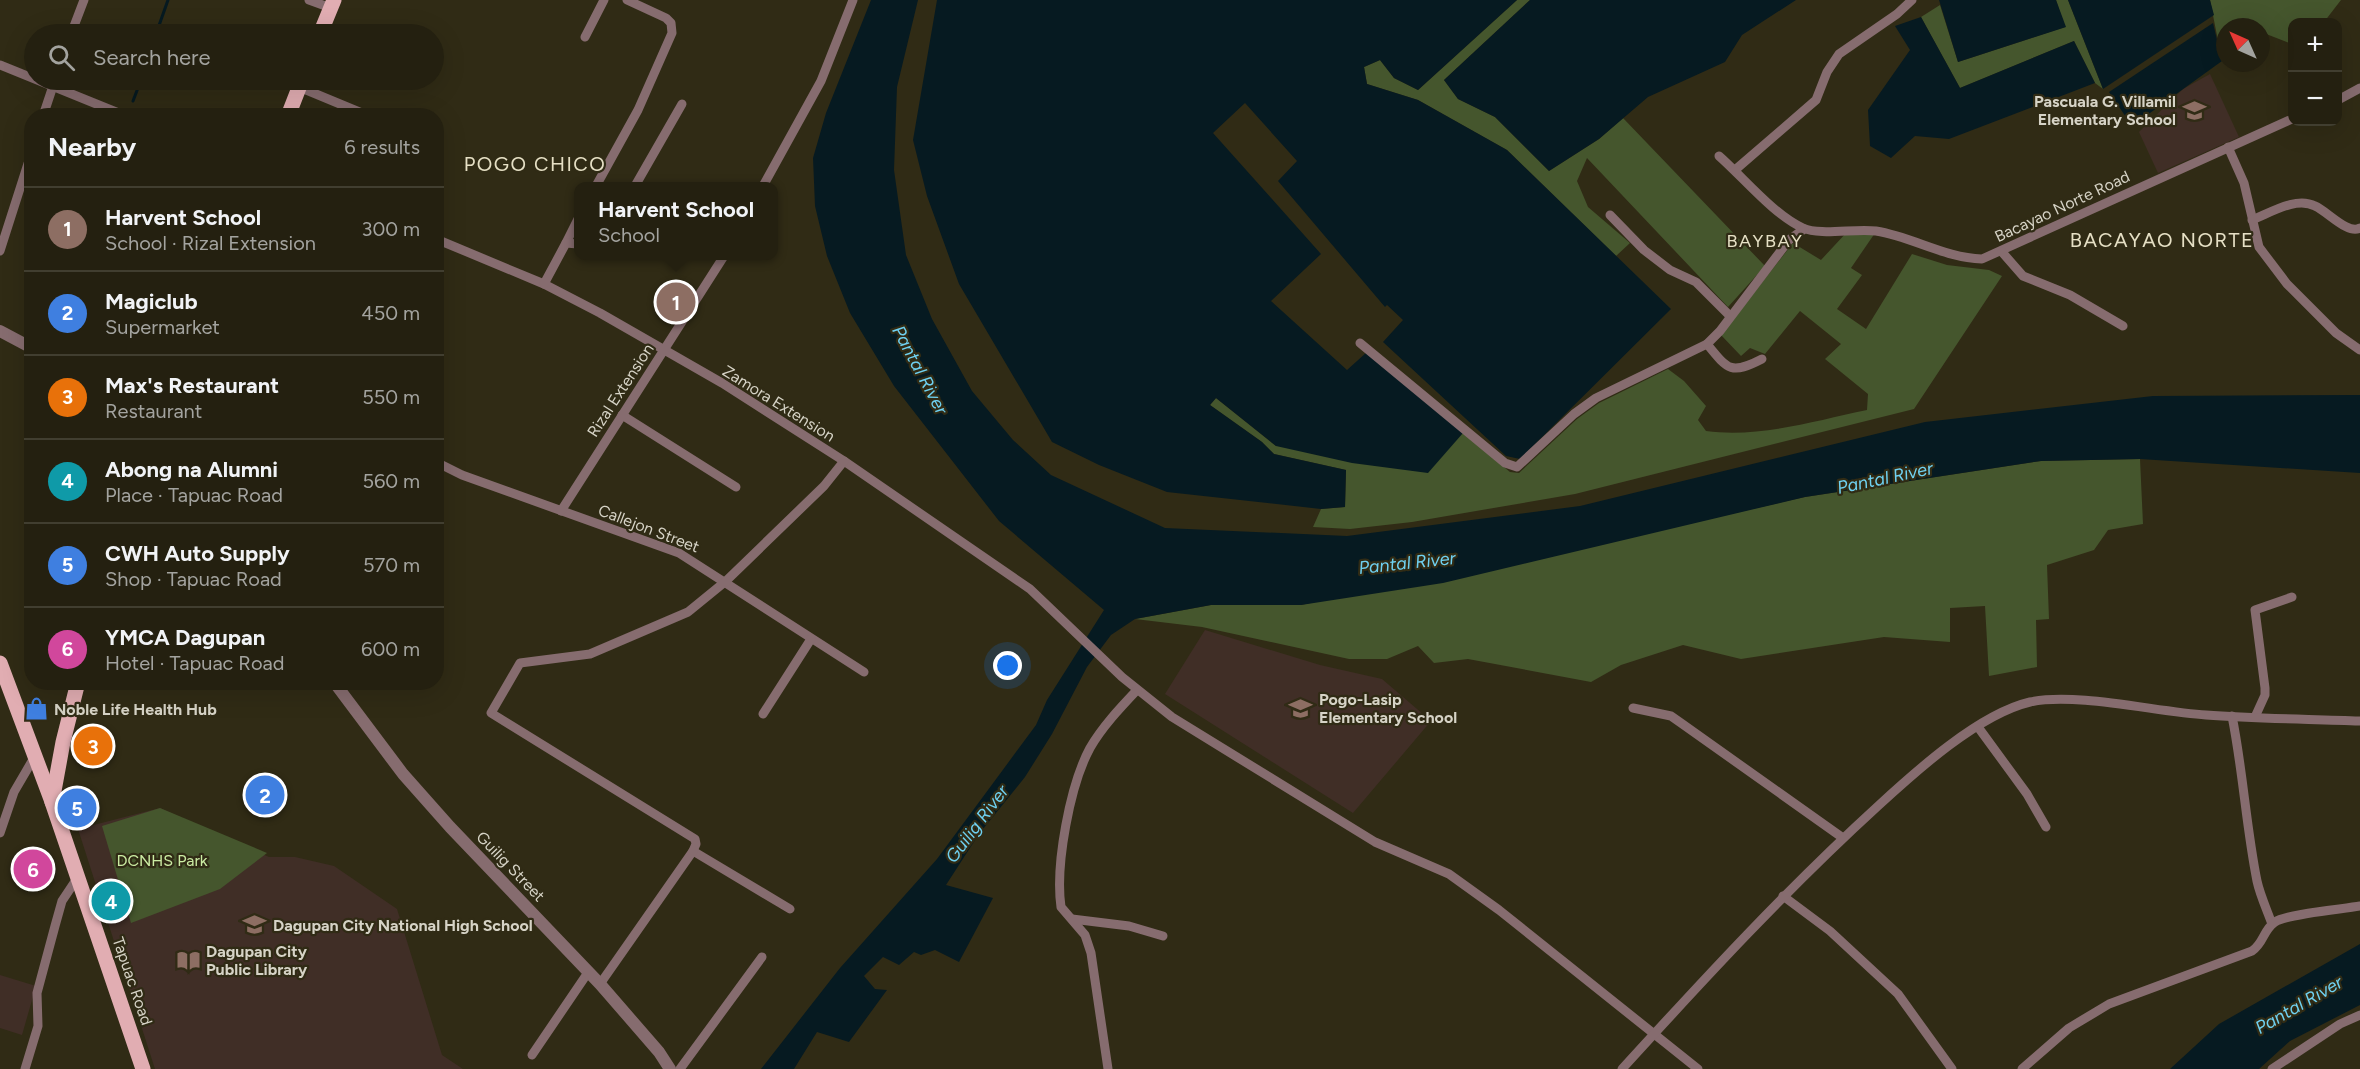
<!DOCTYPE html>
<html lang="en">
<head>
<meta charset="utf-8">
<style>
	body { margin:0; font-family:Figtree,sans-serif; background:#302d1e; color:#f1f3f6 }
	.controls { position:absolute; right:18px; top:18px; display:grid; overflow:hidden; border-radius:12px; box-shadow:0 6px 24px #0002 }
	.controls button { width:54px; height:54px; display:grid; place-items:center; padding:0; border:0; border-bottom:2px solid #413e30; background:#242010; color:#f1f3f6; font:30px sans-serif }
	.compass { position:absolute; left:2216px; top:18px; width:54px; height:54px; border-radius:50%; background:#242010; box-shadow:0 6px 24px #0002; rotate:315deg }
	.you { position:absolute; left:1008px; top:666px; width:21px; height:21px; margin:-15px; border:4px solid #fff; border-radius:50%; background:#1a73e8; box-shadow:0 0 0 9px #1a73e833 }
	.badge { display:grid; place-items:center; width:39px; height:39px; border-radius:50%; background:#8c9099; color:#fff; font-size:20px; font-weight:700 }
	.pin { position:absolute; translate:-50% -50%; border:3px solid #fff; box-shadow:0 2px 6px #0006 }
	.popup { position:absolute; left:574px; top:182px; width:204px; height:78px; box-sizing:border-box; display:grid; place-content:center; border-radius:12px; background:#242010; filter:drop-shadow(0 2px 4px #0005); font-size:20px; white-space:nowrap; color:#a3a39f }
	.popup b { font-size:22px; color:#f1f3f6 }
	.popup::after { content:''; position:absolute; left:50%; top:100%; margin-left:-12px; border:12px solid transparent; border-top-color:#242010 }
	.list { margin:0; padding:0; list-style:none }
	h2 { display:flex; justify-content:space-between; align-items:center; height:78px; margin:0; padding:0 24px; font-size:26px }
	h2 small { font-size:20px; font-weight:400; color:#a3a39f }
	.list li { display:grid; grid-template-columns:39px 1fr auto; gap:18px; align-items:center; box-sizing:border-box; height:84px; padding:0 24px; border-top:2px solid #413e30 }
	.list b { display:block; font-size:22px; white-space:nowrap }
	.list p { margin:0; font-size:20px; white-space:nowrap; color:#a3a39f }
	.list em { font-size:20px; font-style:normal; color:#a3a39f }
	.icon { flex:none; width:33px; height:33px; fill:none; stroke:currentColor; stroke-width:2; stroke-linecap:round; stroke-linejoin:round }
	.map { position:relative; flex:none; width:2360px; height:1069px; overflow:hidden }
	.search { position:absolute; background:#242010; box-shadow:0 6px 24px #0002; left:24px; top:24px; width:420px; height:66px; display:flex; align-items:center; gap:15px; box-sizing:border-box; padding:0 21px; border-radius:33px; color:#a3a39f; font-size:22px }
	.panel { position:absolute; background:#242010; box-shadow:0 6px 24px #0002; left:24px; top:108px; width:420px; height:582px; border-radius:24px }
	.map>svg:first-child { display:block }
	.education { fill:#402e26 }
	.green { fill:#45562d }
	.water { fill:#061a21 }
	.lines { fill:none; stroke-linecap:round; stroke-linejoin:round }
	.stream { stroke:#061a21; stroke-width:3 }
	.minor { stroke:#866c6f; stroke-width:9 }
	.tertiary { stroke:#866c6f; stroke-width:12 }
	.primary { stroke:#e1adb2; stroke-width:15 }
	.labels { text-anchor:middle; stroke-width:4.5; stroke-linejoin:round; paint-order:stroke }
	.poi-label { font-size:16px; font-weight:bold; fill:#d6d3c6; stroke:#302b15; text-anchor:start }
	.street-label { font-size:16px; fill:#d6d3c6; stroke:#302b15 }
	.park-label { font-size:16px; fill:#cbeca3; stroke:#302b15 }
	.neighbourhood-label { font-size:18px; letter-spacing:1.5px; fill:#e6e0c5; stroke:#302b15 }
	.water-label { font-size:18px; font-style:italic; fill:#6fd1f1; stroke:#302b15 }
	.quarter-label { font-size:20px; letter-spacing:1.5px; fill:#e6e0c5; stroke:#302b15 }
</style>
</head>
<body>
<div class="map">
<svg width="2360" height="1069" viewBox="0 0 2360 1069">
	<rect width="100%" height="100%" fill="#302b15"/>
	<g class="education">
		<polygon points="2210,74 2239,137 2158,173 2139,132 2183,89"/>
		<polygon points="1205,630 1320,665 1382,679 1431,721 1353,813 1165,694"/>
		<polygon points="160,808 269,857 295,857 334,866 397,909 442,1055 463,1069 155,1069 78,829"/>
		<polygon points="0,975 36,986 22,1035 0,1028"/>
	</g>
	<g class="green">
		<polygon points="1517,0 1530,0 1444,80 1458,99 1495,117 1549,171 1599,139 1623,118 1765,266 1728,307 1587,158 1577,181 1588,207 1630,243 1616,256 1507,150 1418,100 1367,84 1364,67 1380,60 1394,78 1418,90"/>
		<polygon points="2056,0 2068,0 2103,89 2095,83 2074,41 1960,88 1921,17 1940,5 1958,62 2065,27"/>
		<polygon points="2210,0 2341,0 2324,22 2292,22 2292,44 2261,32 2261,27 2225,27 2225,62 2222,61"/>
		<path d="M1847 232 1875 233 1851 268 1862 275 1837 309 1866 329 1912 254 1947 265 1989 270 2002 276 1914 409 1575 494 1412 522 1350 529 1313 527 1321 509 1345 507 1346 470 1274 454 1262 442 1210 405 1216 398 1276 446 1463 433 1510 472 1519 473 1577 419 1599 403 1668 369 1684 381 1706 406 1698 420 1706 431C1760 438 1814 421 1867 410L1868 394 1825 359 1841 344 1800 311 1765 354 1750 348 1741 356 1721 335 1793 243 1821 260Z"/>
		<polygon points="2140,459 2143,524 2108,530 2094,550 2047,565 2049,619 2036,620 2037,667 1989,676 1985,606 1950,608 1950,642 1884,637 1741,659 1683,645 1621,665 1591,682 1468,659 1434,663 1418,646 1387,659 1349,659 1202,627 1135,619 1211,605 1301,605 1624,538 1805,497 2041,461"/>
		<polygon points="160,808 267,853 220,889 131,923 102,826"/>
	</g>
	<g class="water">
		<polygon points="871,0 918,0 897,87 894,170 906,255 932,319 972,391 1013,440 1051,475 1165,528 1347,536 1580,506 1925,422 2153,396 2360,395 2360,473 2140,459 2041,461 1805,497 1443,583 1301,605 1211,605 1135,619 1111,635 1087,667 1052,734 1025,777 979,834 946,885 993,898 959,962 935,950 921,955 914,952 899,965 883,957 864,976 875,989 887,990 849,1042 817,1032 794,1069 761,1069 840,968 937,859 1036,725 1047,700 1104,610 999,521 894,386 850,313 827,256 815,206 813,158 826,113"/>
		<polygon points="937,0 1517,0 1418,90 1394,78 1380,60 1364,67 1367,84 1418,100 1507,150 1671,309 1520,459 1506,456 1383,342 1403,320 1387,305 1385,307 1278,181 1297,161 1245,103 1213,133 1321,254 1271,301 1347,370 1367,352 1463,433 1428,473 1352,463 1276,446 1216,398 1210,405 1262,442 1274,454 1346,470 1345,507 1321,509 1167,492 1099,465 1052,442 959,284 927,196 913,140"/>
		<polygon points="1530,0 1796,0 1742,35 1725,62 1648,97 1599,139 1549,171 1495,117 1458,99 1444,80"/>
		<polygon points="1939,0 2056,0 2066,27 1958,62"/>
		<polygon points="2068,0 2210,0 2214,15 2103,89"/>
		<polygon points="1921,17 1960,88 2074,41 2095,83 1949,139 1915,136 1891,158 1870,146 1868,110 1910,50 1895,26"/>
		<polygon points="2213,23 2222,61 2132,126 2109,92"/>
		<polygon points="2360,944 2360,1005 2290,1041 2259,1069 2170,1069 2219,1024"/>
	</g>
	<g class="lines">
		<g class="stream">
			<polyline points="156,34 168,0"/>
			<polyline points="133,101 141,80"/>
		</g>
		<g class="minor">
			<polyline points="309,0 331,8"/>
			<polyline points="71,34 84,0"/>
			<polyline points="585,37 604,0"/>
			<polyline points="0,65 126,116"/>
			<polyline points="299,87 369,116"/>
			<polyline points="2338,100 2360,88"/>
			<polyline points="43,116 55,80"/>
			<polyline points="2228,147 2244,183 2259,247 2287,284 2336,333 2360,350"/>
			<path d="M1719 156C1743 177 1774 215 1803 228 1820 236 1856 228 1876 231 1913 237 1945 258 1982 259L2292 119"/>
			<polyline points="1735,170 1816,100 1827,72 1839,54 1897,14 1912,0"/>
			<polyline points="596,186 638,110 672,33 671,23 666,18 627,0"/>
			<polyline points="635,186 682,104"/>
			<polyline points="763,186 821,81 853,0"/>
			<polyline points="1610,215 1644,250 1670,270 1696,282 1729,315"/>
			<path d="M2252 220C2270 213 2296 196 2315 206 2327 211 2348 235 2360 228"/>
			<polyline points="436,239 544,284 600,313 722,383 844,461 1030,589 1122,677 1172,717 1375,842 1449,874 1499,910 1698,1069"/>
			<polyline points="566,243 578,219"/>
			<polyline points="0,251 32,151"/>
			<polyline points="2002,252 2023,276 2070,295 2123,326"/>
			<polyline points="544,284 566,243 578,244"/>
			<polyline points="1360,343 1505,463 1517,467 1574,414 1596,398 1707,344 1720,331 1789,240 1804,229"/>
			<path d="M1707 344C1728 370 1731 375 1762 359"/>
			<polyline points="622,415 736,487"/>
			<polyline points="436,462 462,475 679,553 864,672"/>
			<polyline points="561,511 724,256"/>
			<polyline points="1633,708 1671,716 1681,723 1843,838"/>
			<polyline points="763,714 811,639"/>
			<path d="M2232 716C2243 771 2246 826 2257 881 2260 895 2267 910 2272 924"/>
			<polyline points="2255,717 2265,695 2265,688 2255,610 2292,597"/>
			<polyline points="1978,727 2027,794 2046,827"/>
			<polyline points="0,833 14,792 35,756"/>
			<polyline points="693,851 790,909"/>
			<polyline points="1783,896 1830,931 1898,994 1952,1069"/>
			<polyline points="1072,919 1129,926 1163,936"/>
			<polyline points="600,984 693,851 696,844 695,839 491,713 520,663 590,654 688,612 726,581 824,486 844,461"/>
			<polyline points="532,1055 589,971"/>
			<polyline points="25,1069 38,1026 37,993 55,926 62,901 78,877"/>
			<polyline points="680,1069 762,957"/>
			<path d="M1108 1069 1091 953 1085 935 1061 907C1055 865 1070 785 1090 748 1102 727 1120 708 1137 690"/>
			<path d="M1622 1069C1705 978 1787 889 1878 806 1916 771 1979 714 2030 702 2076 692 2157 712 2206 715 2257 719 2309 719 2360 721"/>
			<path d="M2022 1069 2069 1028 2109 1004 2252 951C2264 943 2263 930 2275 922 2286 914 2344 909 2360 906"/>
			<polyline points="2272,1069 2340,1024 2360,1015"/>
		</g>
		<g class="tertiary">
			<polyline points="0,331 32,348"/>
			<polyline points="334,682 403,774 450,827 600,984 659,1052 670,1069"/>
		</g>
		<g class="primary">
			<polyline points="320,34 334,0"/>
			<polyline points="288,116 302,80"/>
			<polyline points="0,663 51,799 143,1069"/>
			<polyline points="52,802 63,742 78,682"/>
		</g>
	</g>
	<defs>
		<symbol id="school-bare" viewBox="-9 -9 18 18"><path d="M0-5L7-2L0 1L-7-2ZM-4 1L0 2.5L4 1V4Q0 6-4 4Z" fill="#8d6e63" stroke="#302b15" stroke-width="2.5" paint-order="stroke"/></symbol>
		<symbol id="shop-bare" viewBox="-9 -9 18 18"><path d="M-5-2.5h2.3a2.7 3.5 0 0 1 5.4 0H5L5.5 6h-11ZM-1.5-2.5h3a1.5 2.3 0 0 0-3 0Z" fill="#3f7fe0" stroke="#302b15" stroke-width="2.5" paint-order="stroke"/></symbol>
		<symbol id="library-bare" viewBox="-9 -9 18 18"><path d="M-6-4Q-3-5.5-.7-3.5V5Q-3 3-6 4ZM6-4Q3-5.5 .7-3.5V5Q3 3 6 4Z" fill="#8d6e63" stroke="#302b15" stroke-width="2.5" paint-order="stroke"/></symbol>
	</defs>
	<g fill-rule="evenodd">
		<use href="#school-bare" x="2178" y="94" width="33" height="33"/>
		<use href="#school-bare" x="1284" y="692" width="33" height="33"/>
		<use href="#shop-bare" x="20" y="692" width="33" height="33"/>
		<use href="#school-bare" x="238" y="908" width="33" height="33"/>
		<use href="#library-bare" x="172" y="944" width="33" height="33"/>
	</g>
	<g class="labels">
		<g class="poi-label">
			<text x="2176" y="107" text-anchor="end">Pascuala G. Villamil<tspan x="2176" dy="18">Elementary School</tspan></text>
			<text x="1319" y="705">Pogo-Lasip<tspan x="1319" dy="18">Elementary School</tspan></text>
			<text x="54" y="715">Noble Life Health Hub</text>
			<text x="273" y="931">Dagupan City National High School</text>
			<text x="206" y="957">Dagupan City<tspan x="206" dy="18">Public Library</tspan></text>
		</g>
		<g class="street-label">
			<text transform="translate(2062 206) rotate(-25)" y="6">Bacayao Norte Road</text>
			<text transform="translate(620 390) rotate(-57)" y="6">Rizal Extension</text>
			<text transform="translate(779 403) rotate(32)" y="6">Zamora Extension</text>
			<text transform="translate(649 528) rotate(21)" y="6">Callejon Street</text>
			<text transform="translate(511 866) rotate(46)" y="6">Guilig Street</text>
			<text transform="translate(133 981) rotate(71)" y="6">Tapuac Road</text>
		</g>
		<g class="park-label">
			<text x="162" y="866">DCNHS Park</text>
		</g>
		<g class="neighbourhood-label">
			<text x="1765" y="247">BAYBAY</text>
		</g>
		<g class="water-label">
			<text transform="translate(920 370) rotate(62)" y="6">Pantal River</text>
			<text transform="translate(1885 478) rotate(-12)" y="6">Pantal River</text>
			<text transform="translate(1407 563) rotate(-6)" y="6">Pantal River</text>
			<text transform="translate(977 824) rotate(-53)" y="6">Guilig River</text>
			<text transform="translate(2299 1005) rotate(-30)" y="6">Pantal River</text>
		</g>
		<g class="quarter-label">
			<text x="535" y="171">POGO CHICO</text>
			<text x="2162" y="247">BACAYAO NORTE</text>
		</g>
	</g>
</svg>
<div class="controls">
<button>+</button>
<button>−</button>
</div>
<svg class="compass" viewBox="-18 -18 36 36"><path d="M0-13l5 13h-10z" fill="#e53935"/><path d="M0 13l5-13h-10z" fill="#a3a39f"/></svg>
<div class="you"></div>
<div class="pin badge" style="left:676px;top:302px;background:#8d6e63">1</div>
<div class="popup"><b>Harvent School</b>School</div>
<div class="pin badge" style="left:265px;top:795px;background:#3f7fe0">2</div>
<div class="pin badge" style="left:93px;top:746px;background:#e8710a">3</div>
<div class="pin badge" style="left:111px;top:901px;background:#0f9aa8">4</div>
<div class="pin badge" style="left:77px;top:808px;background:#3f7fe0">5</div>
<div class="pin badge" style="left:33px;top:869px;background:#d1479c">6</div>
<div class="search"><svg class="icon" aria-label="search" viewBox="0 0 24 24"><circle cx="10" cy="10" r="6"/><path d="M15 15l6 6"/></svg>Search here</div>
<section class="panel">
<h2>Nearby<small>6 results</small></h2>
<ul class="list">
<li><span class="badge" style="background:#8d6e63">1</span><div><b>Harvent School</b><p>School · Rizal Extension</p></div><em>300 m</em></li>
<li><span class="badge" style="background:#3f7fe0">2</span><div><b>Magiclub</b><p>Supermarket</p></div><em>450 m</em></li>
<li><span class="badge" style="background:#e8710a">3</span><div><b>Max's Restaurant</b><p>Restaurant</p></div><em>550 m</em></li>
<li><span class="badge" style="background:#0f9aa8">4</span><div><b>Abong na Alumni</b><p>Place · Tapuac Road</p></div><em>560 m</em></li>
<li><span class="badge" style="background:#3f7fe0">5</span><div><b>CWH Auto Supply</b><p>Shop · Tapuac Road</p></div><em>570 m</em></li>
<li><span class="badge" style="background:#d1479c">6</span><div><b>YMCA Dagupan</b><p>Hotel · Tapuac Road</p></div><em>600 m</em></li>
</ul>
</section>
</div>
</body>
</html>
